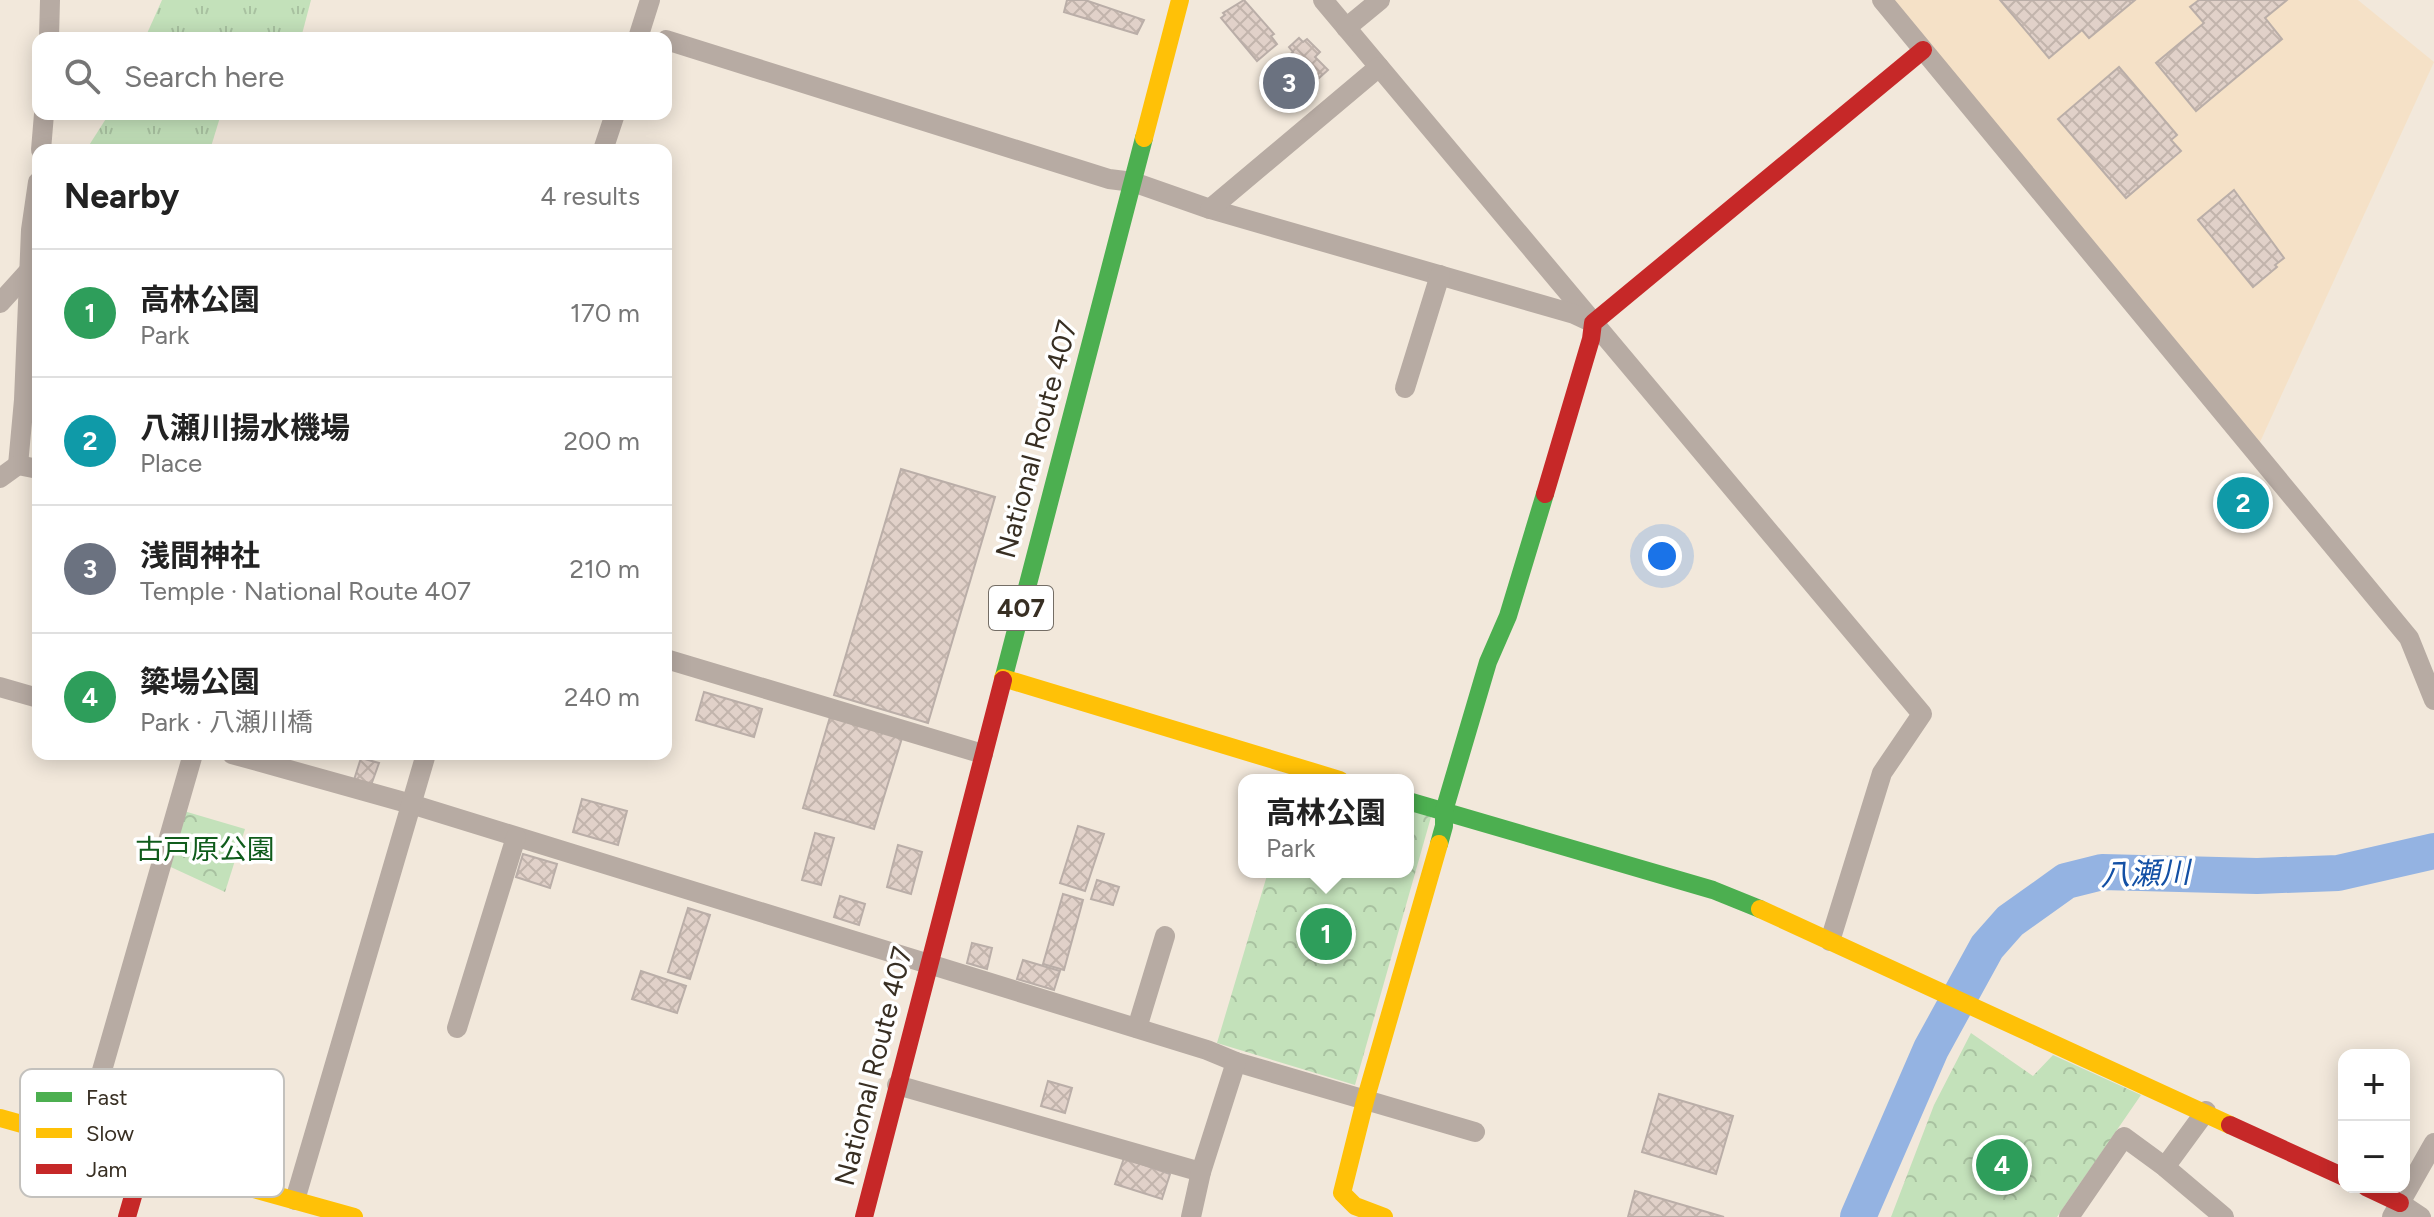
<!DOCTYPE html>
<html lang="en">
<head>
<meta charset="utf-8">
<style>
	body { margin:0; font-family:Figtree,"Noto Sans JP",sans-serif; background:#f2f2f2; color:#222 }
	.controls { position:absolute; right:24px; bottom:24px; display:grid; overflow:hidden; border-radius:16px; box-shadow:0 4px 20px #0003 }
	.controls button { width:72px; height:72px; display:grid; place-items:center; padding:0; border:0; border-bottom:2px solid #e0e0e0; background:#fff; color:#222; font:40px sans-serif }
	.you { position:absolute; left:1662px; top:556px; width:28px; height:28px; margin:-20px; border:6px solid #fff; border-radius:50%; background:#1a73e8; box-shadow:0 0 0 12px #1a73e833 }
	.badge { display:grid; place-items:center; width:52px; height:52px; border-radius:50%; background:#111827; color:#fff; font-size:26px; font-weight:700 }
	.pin { position:absolute; translate:-50% -50%; border:4px solid #fff; box-shadow:0 2px 8px #0006 }
	.popup { position:absolute; left:1238px; top:774px; width:176px; height:104px; box-sizing:border-box; display:grid; place-content:center; border-radius:16px; background:#fff; filter:drop-shadow(0 2px 6px #0005); font-size:26px; white-space:nowrap; color:#767676 }
	.popup b { font-size:30px; color:#222 }
	.popup::after { content:''; position:absolute; left:50%; top:100%; margin-left:-16px; border:16px solid transparent; border-top-color:#fff }
	.list { margin:0; padding:0; list-style:none }
	h2 { display:flex; justify-content:space-between; align-items:center; height:104px; margin:0; padding:0 32px; font-size:34px }
	h2 small { font-size:26px; font-weight:400; color:#767676 }
	.list li { display:grid; grid-template-columns:52px 1fr auto; gap:24px; align-items:center; box-sizing:border-box; height:128px; padding:0 32px; border-top:2px solid #e0e0e0 }
	.list b { display:block; font-size:30px; white-space:nowrap }
	.list p { margin:0; font-size:26px; white-space:nowrap; color:#767676 }
	.list em { font-size:26px; font-style:normal; color:#767676 }
	.icon { flex:none; width:44px; height:44px; fill:none; stroke:currentColor; stroke-width:2; stroke-linecap:round; stroke-linejoin:round }
	.map { position:relative; flex:none; width:2434px; height:1217px; overflow:hidden }
	.search { position:absolute; background:#fff; box-shadow:0 4px 20px #0003; left:32px; top:32px; width:640px; height:88px; display:flex; align-items:center; gap:20px; box-sizing:border-box; padding:0 28px; border-radius:16px; color:#767676; font-size:30px }
	.panel { position:absolute; background:#fff; box-shadow:0 4px 20px #0003; left:32px; top:144px; width:640px; height:616px; border-radius:16px }
	.map>svg:first-child { display:block }
	.built { fill:#f5e1c7 }
	.grass { fill:url(#grass-tufts) }
	.park { fill:url(#park-crowns) }
	.lines { fill:none; stroke-linecap:round; stroke-linejoin:round }
	.river { stroke:#94b3e2; stroke-width:36 }
	.building { fill:url(#building-cross-hatch); stroke:#baaea8; stroke-width:2 }
	.street { stroke:#b7aba3; stroke-width:20 }
	.fast { stroke:#4caf50; stroke-width:18 }
	.slow { stroke:#ffc107; stroke-width:18 }
	.jam { stroke:#c62828; stroke-width:18 }
	.labels { text-anchor:middle; stroke-width:7; stroke-linejoin:round; paint-order:stroke }
	.shield { fill:#fff; stroke:#746d65; stroke-width:2 }
	.shield-label { font-size:26px; font-weight:bold; fill:#382f23 }
	.street-label { font-size:28px; fill:#382f23; stroke:#fff }
	.park-label { font-size:28px; fill:#105c1c; stroke:#fff }
	.water-label { font-size:30px; font-style:italic; fill:#1350a5; stroke:#fff }
	.key { fill:#fff; stroke:#c3c1bd; stroke-width:2 }
	.key-label { font-size:22px; fill:#382f23 }
</style>
</head>
<body>
<div class="map">
<svg width="2434" height="1217" viewBox="0 0 2434 1217">
	<defs>
		<pattern id="grass-tufts" width="24" height="20" patternUnits="userSpaceOnUse" patternTransform="scale(2)"><rect width="24" height="20" fill="#c3e1ba"/><path d="M3 7l-1-3M5 7V3M7 7l1-3M15 17l-1-3M17 17v-4M19 17l1-3" fill="none" stroke="#a8c1a0"/></pattern>
		<pattern id="park-crowns" width="20" height="18" patternUnits="userSpaceOnUse" patternTransform="scale(2)"><rect width="20" height="18" fill="#c3e1ba"/><path d="M2 6a3 3 0 1 1 6 0M12 15a3 3 0 1 1 6 0" fill="none" stroke="#a8c1a0"/></pattern>
		<pattern id="building-cross-hatch" width="8" height="8" patternUnits="userSpaceOnUse" patternTransform="scale(2)"><rect width="8" height="8" fill="#e1d1c9"/><path d="M0 0l8 8M0 8l8-8" fill="none" stroke="#c2b4ac"/></pattern>
	</defs>
	<rect width="100%" height="100%" fill="#f2e8db"/>
	<polygon class="built" points="1894,0 2358,0 2434,62 2260,442"/>
	<g class="grass">
		<polygon points="162,0 311,0 301,38 145,38"/>
		<polygon points="109,114 221,114 210,150 86,150"/>
	</g>
	<g class="park">
		<polygon points="177,809 245,829 225,892 162,863"/>
		<polygon points="1408,809 1431,817 1355,1085 1217,1043 1268,872 1408,872"/>
		<polygon points="1971,1033 2033,1076 2053,1055 2141,1095 2057,1217 1891,1217 1934,1105"/>
	</g>
	<g class="lines">
		<polyline class="river" points="1858,1217 1931,1049 1987,947 2010,921 2066,881 2102,872 2257,876 2338,873 2434,851"/>
	</g>
	<g class="building">
		<polygon points="1067,0 1085,0 1144,20 1137,34 1064,12"/>
		<polygon points="1244,0 1274,34 1271,36 1277,44 1257,61 1221,18 1225,15 1223,13"/>
		<polygon points="2000,0 2135,0 2089,38 2082,30 2049,58"/>
		<polygon points="2199,0 2287,0 2265,18 2282,39 2196,111 2156,63 2204,23 2190,7"/>
		<polygon points="1299,38 1303,42 1307,39 1320,52 1315,57 1328,70 1319,78 1307,65 1301,70 1288,56 1293,52 1289,47"/>
		<polygon points="2119,67 2177,135 2171,140 2181,151 2126,198 2058,119"/>
		<polygon points="2234,190 2284,258 2275,265 2277,267 2253,287 2198,220"/>
		<polygon points="901,469 995,497 928,723 834,695"/>
		<polygon points="2241,484 2261,507 2244,521 2224,498"/>
		<polygon points="704,692 762,709 754,737 696,720"/>
		<polygon points="830,717 902,738 874,829 803,808"/>
		<polygon points="361,758 379,763 370,788 353,783"/>
		<polygon points="582,799 627,811 618,845 573,832"/>
		<polygon points="1078,826 1104,834 1085,891 1060,883"/>
		<polygon points="815,833 834,838 821,885 802,880"/>
		<polygon points="898,845 922,852 911,894 887,887"/>
		<polygon points="523,854 557,864 550,888 516,877"/>
		<polygon points="1097,880 1119,887 1113,905 1091,899"/>
		<polygon points="1063,894 1083,900 1064,970 1043,964"/>
		<polygon points="840,896 865,904 859,925 834,917"/>
		<polygon points="688,908 710,915 690,979 668,972"/>
		<polygon points="972,943 992,948 987,969 967,963"/>
		<polygon points="1023,960 1060,971 1054,990 1017,979"/>
		<polygon points="641,971 686,986 677,1013 632,999"/>
		<polygon points="1048,1081 1072,1088 1065,1113 1041,1106"/>
		<polygon points="1659,1094 1733,1116 1716,1174 1642,1152"/>
		<polygon points="1124,1158 1170,1174 1162,1199 1115,1184"/>
		<polygon points="1635,1191 1724,1217 1628,1217"/>
	</g>
	<g class="lines">
		<g class="street">
			<polyline points="1323,0 1922,714 1882,773 1830,941"/>
			<polyline points="1882,0 2409,638 2434,700"/>
			<polyline points="1346,28 1380,0"/>
			<polyline points="49,38 50,0"/>
			<polyline points="638,38 650,0"/>
			<polyline points="666,40 1109,179 1133,182 1210,209 1574,314 1589,321"/>
			<polyline points="41,150 44,114"/>
			<polyline points="603,150 615,114"/>
			<polyline points="1210,209 1379,67"/>
			<polyline points="0,303 28,272"/>
			<polyline points="1405,388 1440,275"/>
			<polyline points="18,465 24,400 31,230 38,182"/>
			<polyline points="0,478 18,465 38,469"/>
			<polyline points="666,659 983,754"/>
			<polyline points="0,687 38,698"/>
			<polyline points="232,754 411,804 1207,1050 1236,1062 1475,1132"/>
			<polyline points="457,1028 516,837"/>
			<polyline points="1137,1028 1165,936"/>
			<polyline points="897,1085 1201,1172"/>
			<polyline points="82,1140 193,754"/>
			<polyline points="2165,1167 2206,1111"/>
			<polyline points="295,1200 426,754"/>
			<polyline points="2400,1203 2421,1217"/>
			<polyline points="1191,1217 1201,1172 1236,1062"/>
			<polyline points="2069,1217 2124,1137 2165,1167 2224,1217"/>
			<polyline points="2392,1217 2434,1143"/>
		</g>
		<g class="fast">
			<polyline points="1003,680 1144,138"/>
			<polyline points="1408,801 1713,890 1760,909"/>
			<polyline points="1439,844 1444,826 1444,811 1488,662 1508,616 1545,494"/>
		</g>
		<g class="slow">
			<polyline points="1144,138 1180,0"/>
			<polyline points="1003,678 1340,780"/>
			<polyline points="1760,909 2230,1125"/>
			<polyline points="0,1118 354,1217"/>
			<polyline points="1384,1217 1355,1206 1342,1193 1365,1101 1439,844"/>
		</g>
		<g class="jam">
			<polyline points="1545,494 1591,339 1593,323 1923,50"/>
			<polyline points="2230,1125 2344,1177"/>
			<polyline points="2366,1187 2400,1203"/>
			<polyline points="127,1217 144,1158"/>
			<polyline points="864,1217 1003,680"/>
		</g>
	</g>
	<g class="labels">
		<rect class="shield" x="989" y="586" width="64" height="44" rx="6"/>
		<g class="shield-label">
			<text x="1021" y="617">407</text>
		</g>
		<g class="street-label">
			<text transform="translate(1036 439) rotate(-75)" y="10">National Route 407</text>
			<text transform="translate(873 1066) rotate(-76)" y="10">National Route 407</text>
		</g>
		<g class="park-label">
			<text x="205" y="859">古戸原公園</text>
		</g>
		<g class="water-label">
			<text transform="translate(2145 874) rotate(-2)" y="10">八瀬川</text>
		</g>
	</g>
	<rect x="20" y="1069" width="264" height="128" rx="12" class="key"/>
	<rect x="36" y="1092" width="36" height="10" fill="#4caf50"/>
	<rect x="36" y="1128" width="36" height="10" fill="#ffc107"/>
	<rect x="36" y="1164" width="36" height="10" fill="#c62828"/>
	<g class="key-label">
		<text x="86" y="1105">Fast</text>
		<text x="86" y="1141">Slow</text>
		<text x="86" y="1177">Jam</text>
	</g>
</svg>
<div class="controls">
<button>+</button>
<button>−</button>
</div>
<div class="you"></div>
<div class="pin badge" style="left:1326px;top:934px;background:#2e9e5b">1</div>
<div class="popup"><b>高林公園</b>Park</div>
<div class="pin badge" style="left:2243px;top:503px;background:#0f9aa8">2</div>
<div class="pin badge" style="left:1289px;top:83px;background:#6b7280">3</div>
<div class="pin badge" style="left:2002px;top:1165px;background:#2e9e5b">4</div>
<div class="search"><svg class="icon" aria-label="search" viewBox="0 0 24 24"><circle cx="10" cy="10" r="6"/><path d="M15 15l6 6"/></svg>Search here</div>
<section class="panel">
<h2>Nearby<small>4 results</small></h2>
<ul class="list">
<li><span class="badge" style="background:#2e9e5b">1</span><div><b>高林公園</b><p>Park</p></div><em>170 m</em></li>
<li><span class="badge" style="background:#0f9aa8">2</span><div><b>八瀬川揚水機場</b><p>Place</p></div><em>200 m</em></li>
<li><span class="badge" style="background:#6b7280">3</span><div><b>浅間神社</b><p>Temple · National Route 407</p></div><em>210 m</em></li>
<li><span class="badge" style="background:#2e9e5b">4</span><div><b>簗場公園</b><p>Park · 八瀬川橋</p></div><em>240 m</em></li>
</ul>
</section>
</div>
</body>
</html>
